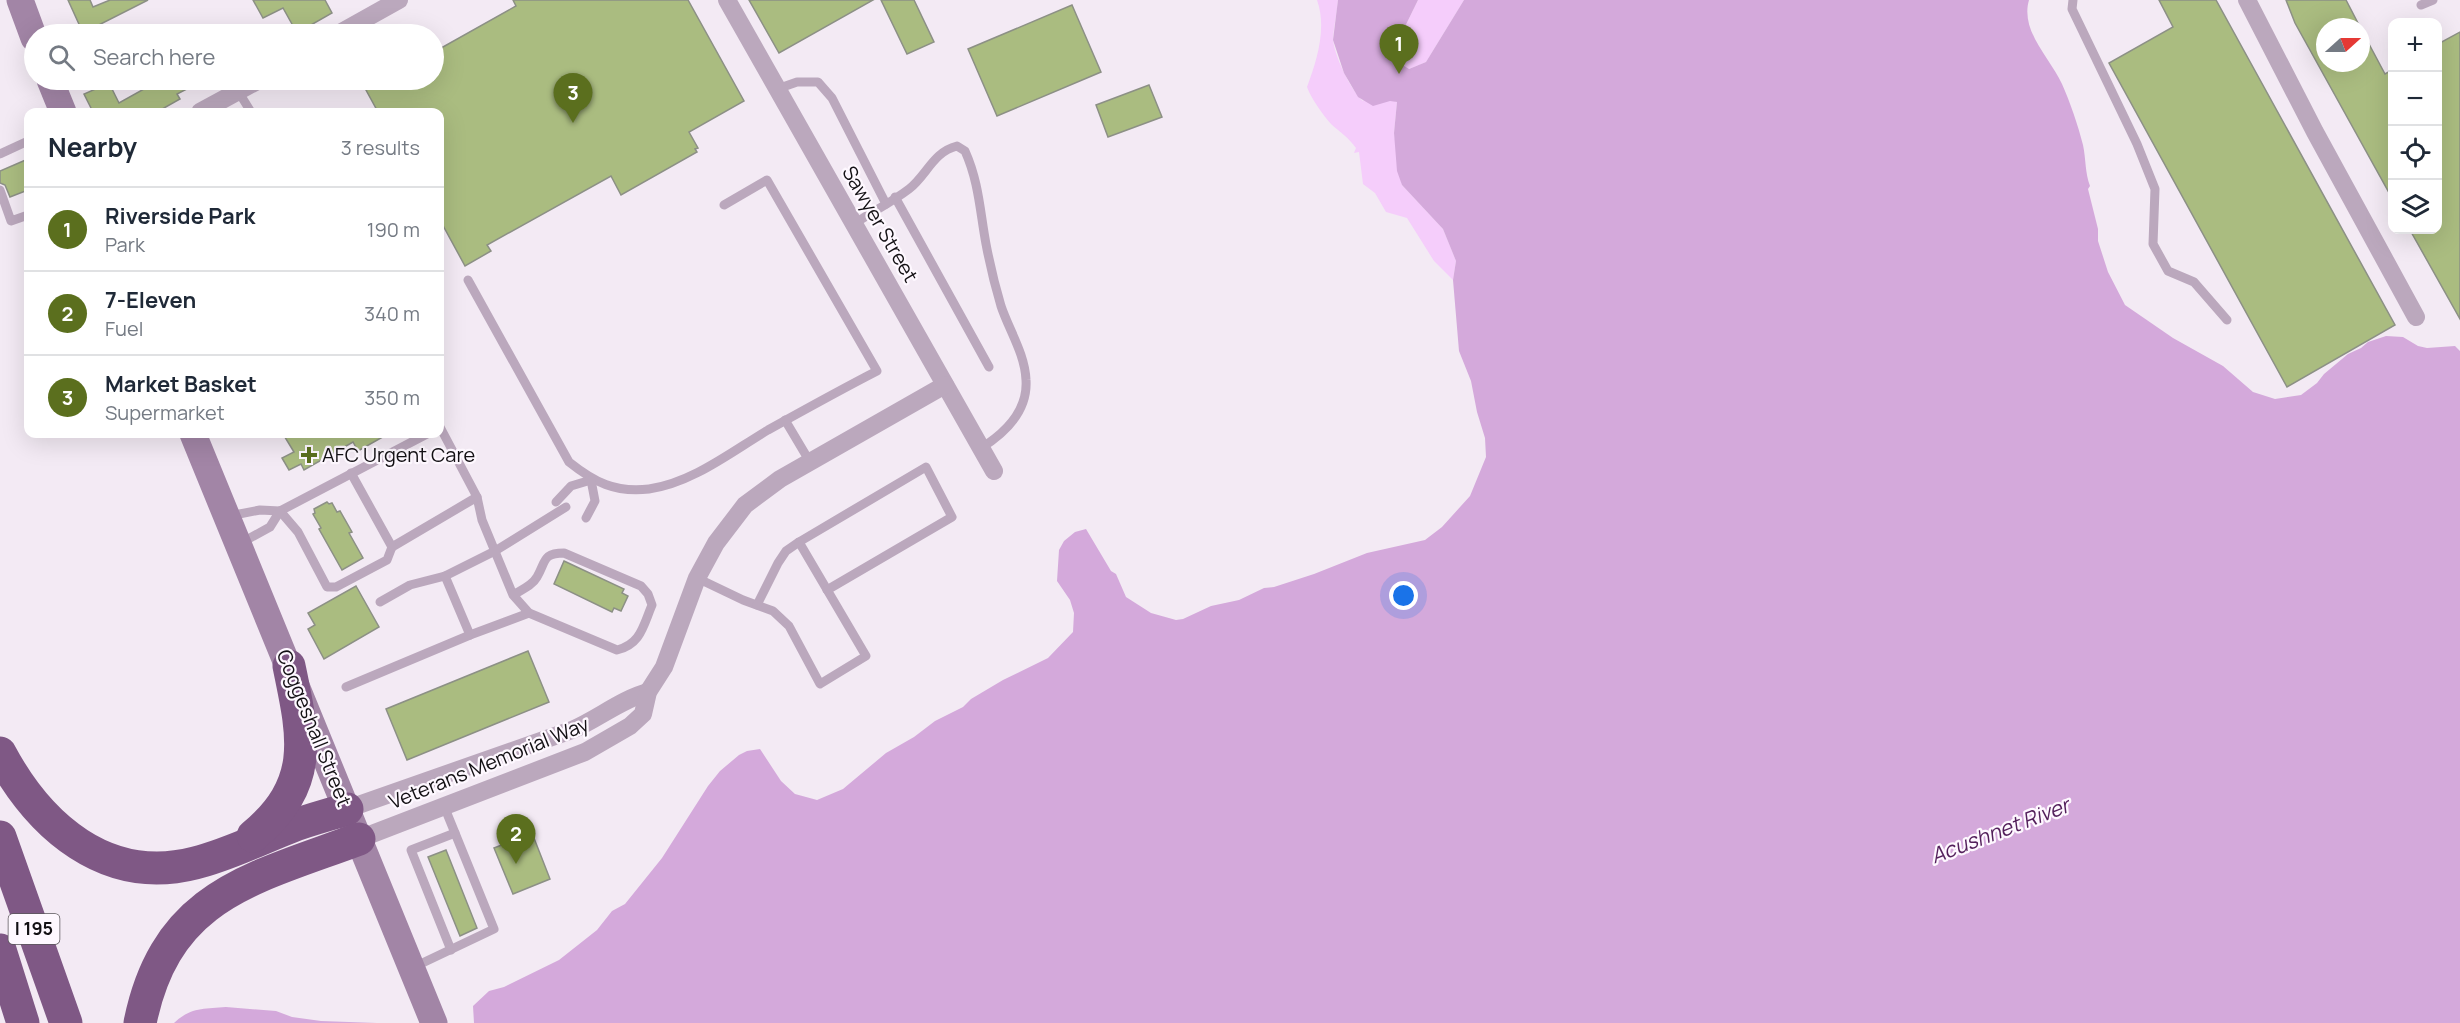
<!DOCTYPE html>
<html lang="en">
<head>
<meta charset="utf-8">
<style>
	body { margin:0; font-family:Manrope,sans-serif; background:#f6f6f7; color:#1f2937 }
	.controls { position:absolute; right:18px; top:18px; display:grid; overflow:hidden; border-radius:12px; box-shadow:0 6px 24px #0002 }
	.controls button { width:54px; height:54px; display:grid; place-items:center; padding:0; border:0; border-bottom:2px solid #e0e1e3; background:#fff; color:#1f2937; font:30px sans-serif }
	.compass { position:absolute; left:2316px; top:18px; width:54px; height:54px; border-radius:50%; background:#fff; box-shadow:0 6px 24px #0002; rotate:69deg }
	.you { position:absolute; left:1404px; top:596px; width:21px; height:21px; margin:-15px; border:4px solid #fff; border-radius:50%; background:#1a73e8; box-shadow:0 0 0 9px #1a73e833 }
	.badge { display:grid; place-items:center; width:39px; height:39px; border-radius:50%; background:#5b6f1e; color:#fff; font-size:20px; font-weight:700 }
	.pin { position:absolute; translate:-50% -50px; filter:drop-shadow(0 2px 3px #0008) }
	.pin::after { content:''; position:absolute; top:32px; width:21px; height:18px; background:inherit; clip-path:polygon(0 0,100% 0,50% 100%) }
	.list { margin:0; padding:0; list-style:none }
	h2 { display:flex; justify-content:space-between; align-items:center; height:78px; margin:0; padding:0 24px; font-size:26px }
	h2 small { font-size:20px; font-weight:400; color:#747a83 }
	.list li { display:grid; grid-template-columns:39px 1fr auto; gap:18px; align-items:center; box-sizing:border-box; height:84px; padding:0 24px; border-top:2px solid #e0e1e3 }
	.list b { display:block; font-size:22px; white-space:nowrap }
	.list p { margin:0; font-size:20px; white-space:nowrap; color:#747a83 }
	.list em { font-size:20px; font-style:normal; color:#747a83 }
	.icon { flex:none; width:33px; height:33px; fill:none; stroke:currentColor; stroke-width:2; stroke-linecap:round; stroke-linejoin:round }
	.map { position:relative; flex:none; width:2460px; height:1023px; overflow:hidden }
	.search { position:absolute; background:#fff; box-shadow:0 6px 24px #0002; left:24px; top:24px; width:420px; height:66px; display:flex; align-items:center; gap:15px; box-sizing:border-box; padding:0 21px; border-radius:33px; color:#747a83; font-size:22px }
	.panel { position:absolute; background:#fff; box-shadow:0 6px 24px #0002; left:24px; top:108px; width:420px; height:330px; border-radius:12px }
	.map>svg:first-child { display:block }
	.green { fill:#f5cdfb }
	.water { fill:#d4a9db }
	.building { fill:#aabc80; stroke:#8c9085; stroke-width:1.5 }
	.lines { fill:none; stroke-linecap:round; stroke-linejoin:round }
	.lane { stroke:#bba8bd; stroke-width:9 }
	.street { stroke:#bba8bd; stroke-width:18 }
	.secondary { stroke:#a285a6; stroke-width:27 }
	.highway { stroke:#7f5885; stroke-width:33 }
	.poi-dot { fill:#5b6f1e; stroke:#fef8ff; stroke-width:2 }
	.labels { text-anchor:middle; stroke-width:4.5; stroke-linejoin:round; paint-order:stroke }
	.shield { fill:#fef8ff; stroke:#5a565a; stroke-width:1.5 }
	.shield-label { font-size:18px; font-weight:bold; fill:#131014 }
	.street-label { font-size:20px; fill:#131014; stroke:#fef8ff }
	.poi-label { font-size:20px; fill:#131014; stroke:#fef8ff; text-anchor:start }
	.water-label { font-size:21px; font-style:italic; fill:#531f5b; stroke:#fef8ff }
</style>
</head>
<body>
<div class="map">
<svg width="2460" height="1023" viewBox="0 0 2460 1023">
	<rect width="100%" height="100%" fill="#f3eaf4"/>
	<path class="green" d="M1317 0H1338C1337 12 1334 25 1333 38 1333 53 1351 91 1363 101L1396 53V45L1418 0H1464L1426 62 1409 69 1395 102H1397L1394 133 1402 185 1443 229 1456 261 1453 280 1434 261 1407 218 1386 212 1375 193 1363 184 1359 152 1354 153 1356 148C1349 138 1340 132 1331 124 1323 115 1311 98 1307 87 1317 60 1327 28 1317 0Z"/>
	<g class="water">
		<path d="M1338 0H1418L1396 45V53L1401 64 1409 69 1426 62 1464 0H2029C2020 31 2050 58 2062 84 2070 102 2078 125 2083 145 2086 159 2085 173 2090 186L2088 189 2098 229V241L2108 272 2125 305 2173 338 2223 366 2253 392 2275 399 2301 395 2317 383 2324 374 2348 354 2361 348 2368 342 2386 336 2403 337 2418 346 2427 348 2455 346 2460 351V1023H474L473 1006 489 991 504 987 559 960 597 930 612 911 625 904 662 858 708 786 720 771 739 755 747 751 760 749 781 781 795 794 817 800 843 789 886 753 914 737 935 721 963 707 971 699 1003 680 1048 658 1073 632 1074 613 1070 600 1057 581 1059 550 1064 541 1075 532 1086 529 1111 571 1116 574 1126 597 1151 613 1176 620 1183 619 1211 606 1239 600 1264 588 1274 587 1314 574 1367 553 1425 540 1442 527 1470 496 1486 457 1485 438 1477 412 1471 381 1459 351 1453 280 1456 261 1443 229 1402 185 1397 171 1394 133 1397 102 1390 101 1373 106 1358 97 1344 73 1333 40Z"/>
		<path d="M226 1007 276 1011 292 1017 321 1021 377 1023H174C191 1007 204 1009 226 1007Z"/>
	</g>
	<g class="building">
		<polygon points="68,0 90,0 93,7 110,0 148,0 83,33"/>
		<polygon points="253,0 325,0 332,13 297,33 283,8 263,18"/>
		<polygon points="513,0 688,0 744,101 689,132 698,148 695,149 697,152 621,195 611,176 487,245 491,251 465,266 440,220 440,112 378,112 366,90 385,80 434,80 434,52 516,6"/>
		<polygon points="749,0 873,0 779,53"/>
		<polygon points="881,0 914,0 934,42 907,54"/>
		<polygon points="2159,0 2216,0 2395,325 2287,387 2109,63 2173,27"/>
		<polygon points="2286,0 2346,0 2360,27 2325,27 2325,63 2361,63 2361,29 2385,74 2392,70 2392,198 2295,23"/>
		<polygon points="1072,5 1101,72 997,116 968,49"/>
		<polygon points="2460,32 2460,319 2410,230 2438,230 2438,44"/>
		<polygon points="160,80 204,80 177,94 180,99 157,112 93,112 84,94 109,83 119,103"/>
		<polygon points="1149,85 1162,117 1108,137 1096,105"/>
		<polygon points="28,159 28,190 10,197 5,185 0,183 0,171"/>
		<polygon points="283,434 388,434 358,451 353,442 304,470 301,464 289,470 282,458 294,452"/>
		<polygon points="327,502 329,504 332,503 337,512 340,511 352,532 349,533 363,558 342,570 319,529 321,528 313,514 315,513 314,509"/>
		<polygon points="564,561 624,589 622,593 628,596 621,611 614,608 612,612 554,584"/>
		<polygon points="356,586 379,627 324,659 308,629 315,625 308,613"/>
		<polygon points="528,651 549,702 407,760 386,709"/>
		<polygon points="532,833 550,879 513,894 494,848"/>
		<polygon points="446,850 477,928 460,936 428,857"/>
	</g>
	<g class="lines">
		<g class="lane">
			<polyline points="2073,0 2072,9 2137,144 2155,189 2153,244 2168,271 2194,282 2227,320"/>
			<polyline points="2421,5 2433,0"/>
			<polyline points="777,89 797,82 818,82 832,98 886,204"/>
			<polyline points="238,91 251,112"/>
			<polyline points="0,154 28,141"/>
			<polyline points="0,190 11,221 28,215"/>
			<polyline points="895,197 989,367"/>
			<path d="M854 224C872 212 892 202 909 189 927 175 933 152 957 146L965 151C979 182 980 212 986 244 990 265 995 286 1001 306 1009 330 1025 354 1026 380 1028 411 1005 433 981 448"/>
			<path d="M468 280 569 462C594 482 615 493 649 489 692 483 731 452 768 430 804 410 840 390 877 371L767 180 724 205"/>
			<polyline points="785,420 810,462"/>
			<path d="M440 427 477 497 482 520 513 595 529 613 617 650C641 644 643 626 652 605L648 594 641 586 564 553C542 553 546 562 537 577 532 586 521 590 513 595"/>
			<polyline points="351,473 392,547 477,497"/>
			<polyline points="556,502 571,486 591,480 595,501 586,518"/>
			<polyline points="280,511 298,532 327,587 336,587 387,560 392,547"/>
			<polyline points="229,516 260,510 280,511 427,434"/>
			<polyline points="241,543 270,527 280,511"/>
			<polyline points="697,578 743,600 773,611 789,626 820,684 866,656 799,542"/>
			<polyline points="380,602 410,585 445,576"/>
			<polyline points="757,605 778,563 786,551 799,542 926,467 952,517 827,590"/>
			<polyline points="470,635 445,576 495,551 566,507"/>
			<polyline points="346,687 470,635 529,613"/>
			<polyline points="451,950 411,850 455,833"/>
			<polyline points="414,967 494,929 444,806"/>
		</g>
		<g class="street">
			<polyline points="727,0 994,471"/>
			<polyline points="2247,0 2315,132 2416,317"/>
			<polyline points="338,34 399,0"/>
			<polyline points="200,112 259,80"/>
			<path d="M347 809 572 730C598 719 620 700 648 692"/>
			<polyline points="359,839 585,752 630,726 643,714 648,692 664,667 697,578 716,543 745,505 780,479 945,385"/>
		</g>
		<g class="secondary">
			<polyline points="20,0 34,38"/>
			<polyline points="50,80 63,112"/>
			<polyline points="193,434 434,1023"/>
		</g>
		<g class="highway">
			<path d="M0 753C39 826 106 886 195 863 228 855 259 839 290 827 308 820 328 815 347 809"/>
			<path d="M253 836C315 784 304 738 289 666"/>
			<polyline points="0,837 66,1023"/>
			<polyline points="0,950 23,1023"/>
			<path d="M140 1023C166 894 252 879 359 839"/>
		</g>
	</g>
	<path class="poi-dot" d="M306 446h6v6h6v6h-6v6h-6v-6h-6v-6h6z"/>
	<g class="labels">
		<rect class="shield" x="8.5" y="914" width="51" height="30" rx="4.5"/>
		<g class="shield-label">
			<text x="34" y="935">I 195</text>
		</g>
		<g class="street-label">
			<text transform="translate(880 224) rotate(60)" y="7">Sawyer Street</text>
			<text transform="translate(314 728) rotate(68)" y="7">Coggeshall Street</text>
			<text transform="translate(489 763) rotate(-22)" y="7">Veterans Memorial Way</text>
		</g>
		<g class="poi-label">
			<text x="322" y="462">AFC Urgent Care</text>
		</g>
		<g class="water-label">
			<text transform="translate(2000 831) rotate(-21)" y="7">Acushnet River</text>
		</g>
	</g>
</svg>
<div class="controls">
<button>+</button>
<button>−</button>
<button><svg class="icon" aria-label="locate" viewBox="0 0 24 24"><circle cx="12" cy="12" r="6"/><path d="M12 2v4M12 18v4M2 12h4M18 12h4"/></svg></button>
<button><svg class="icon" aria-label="layers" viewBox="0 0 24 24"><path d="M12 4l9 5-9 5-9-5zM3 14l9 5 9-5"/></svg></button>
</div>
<svg class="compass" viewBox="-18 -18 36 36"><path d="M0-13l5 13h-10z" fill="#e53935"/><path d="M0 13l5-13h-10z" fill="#747a83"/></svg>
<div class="you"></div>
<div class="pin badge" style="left:1399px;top:74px">1</div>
<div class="pin badge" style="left:516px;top:864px">2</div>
<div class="pin badge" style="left:573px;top:123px">3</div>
<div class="search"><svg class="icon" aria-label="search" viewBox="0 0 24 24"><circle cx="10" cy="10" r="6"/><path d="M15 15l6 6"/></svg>Search here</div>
<section class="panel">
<h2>Nearby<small>3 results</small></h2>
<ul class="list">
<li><span class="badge">1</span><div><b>Riverside Park</b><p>Park</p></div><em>190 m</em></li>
<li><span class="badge">2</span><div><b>7-Eleven</b><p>Fuel</p></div><em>340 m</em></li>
<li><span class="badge">3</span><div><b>Market Basket</b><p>Supermarket</p></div><em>350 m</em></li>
</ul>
</section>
</div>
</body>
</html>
